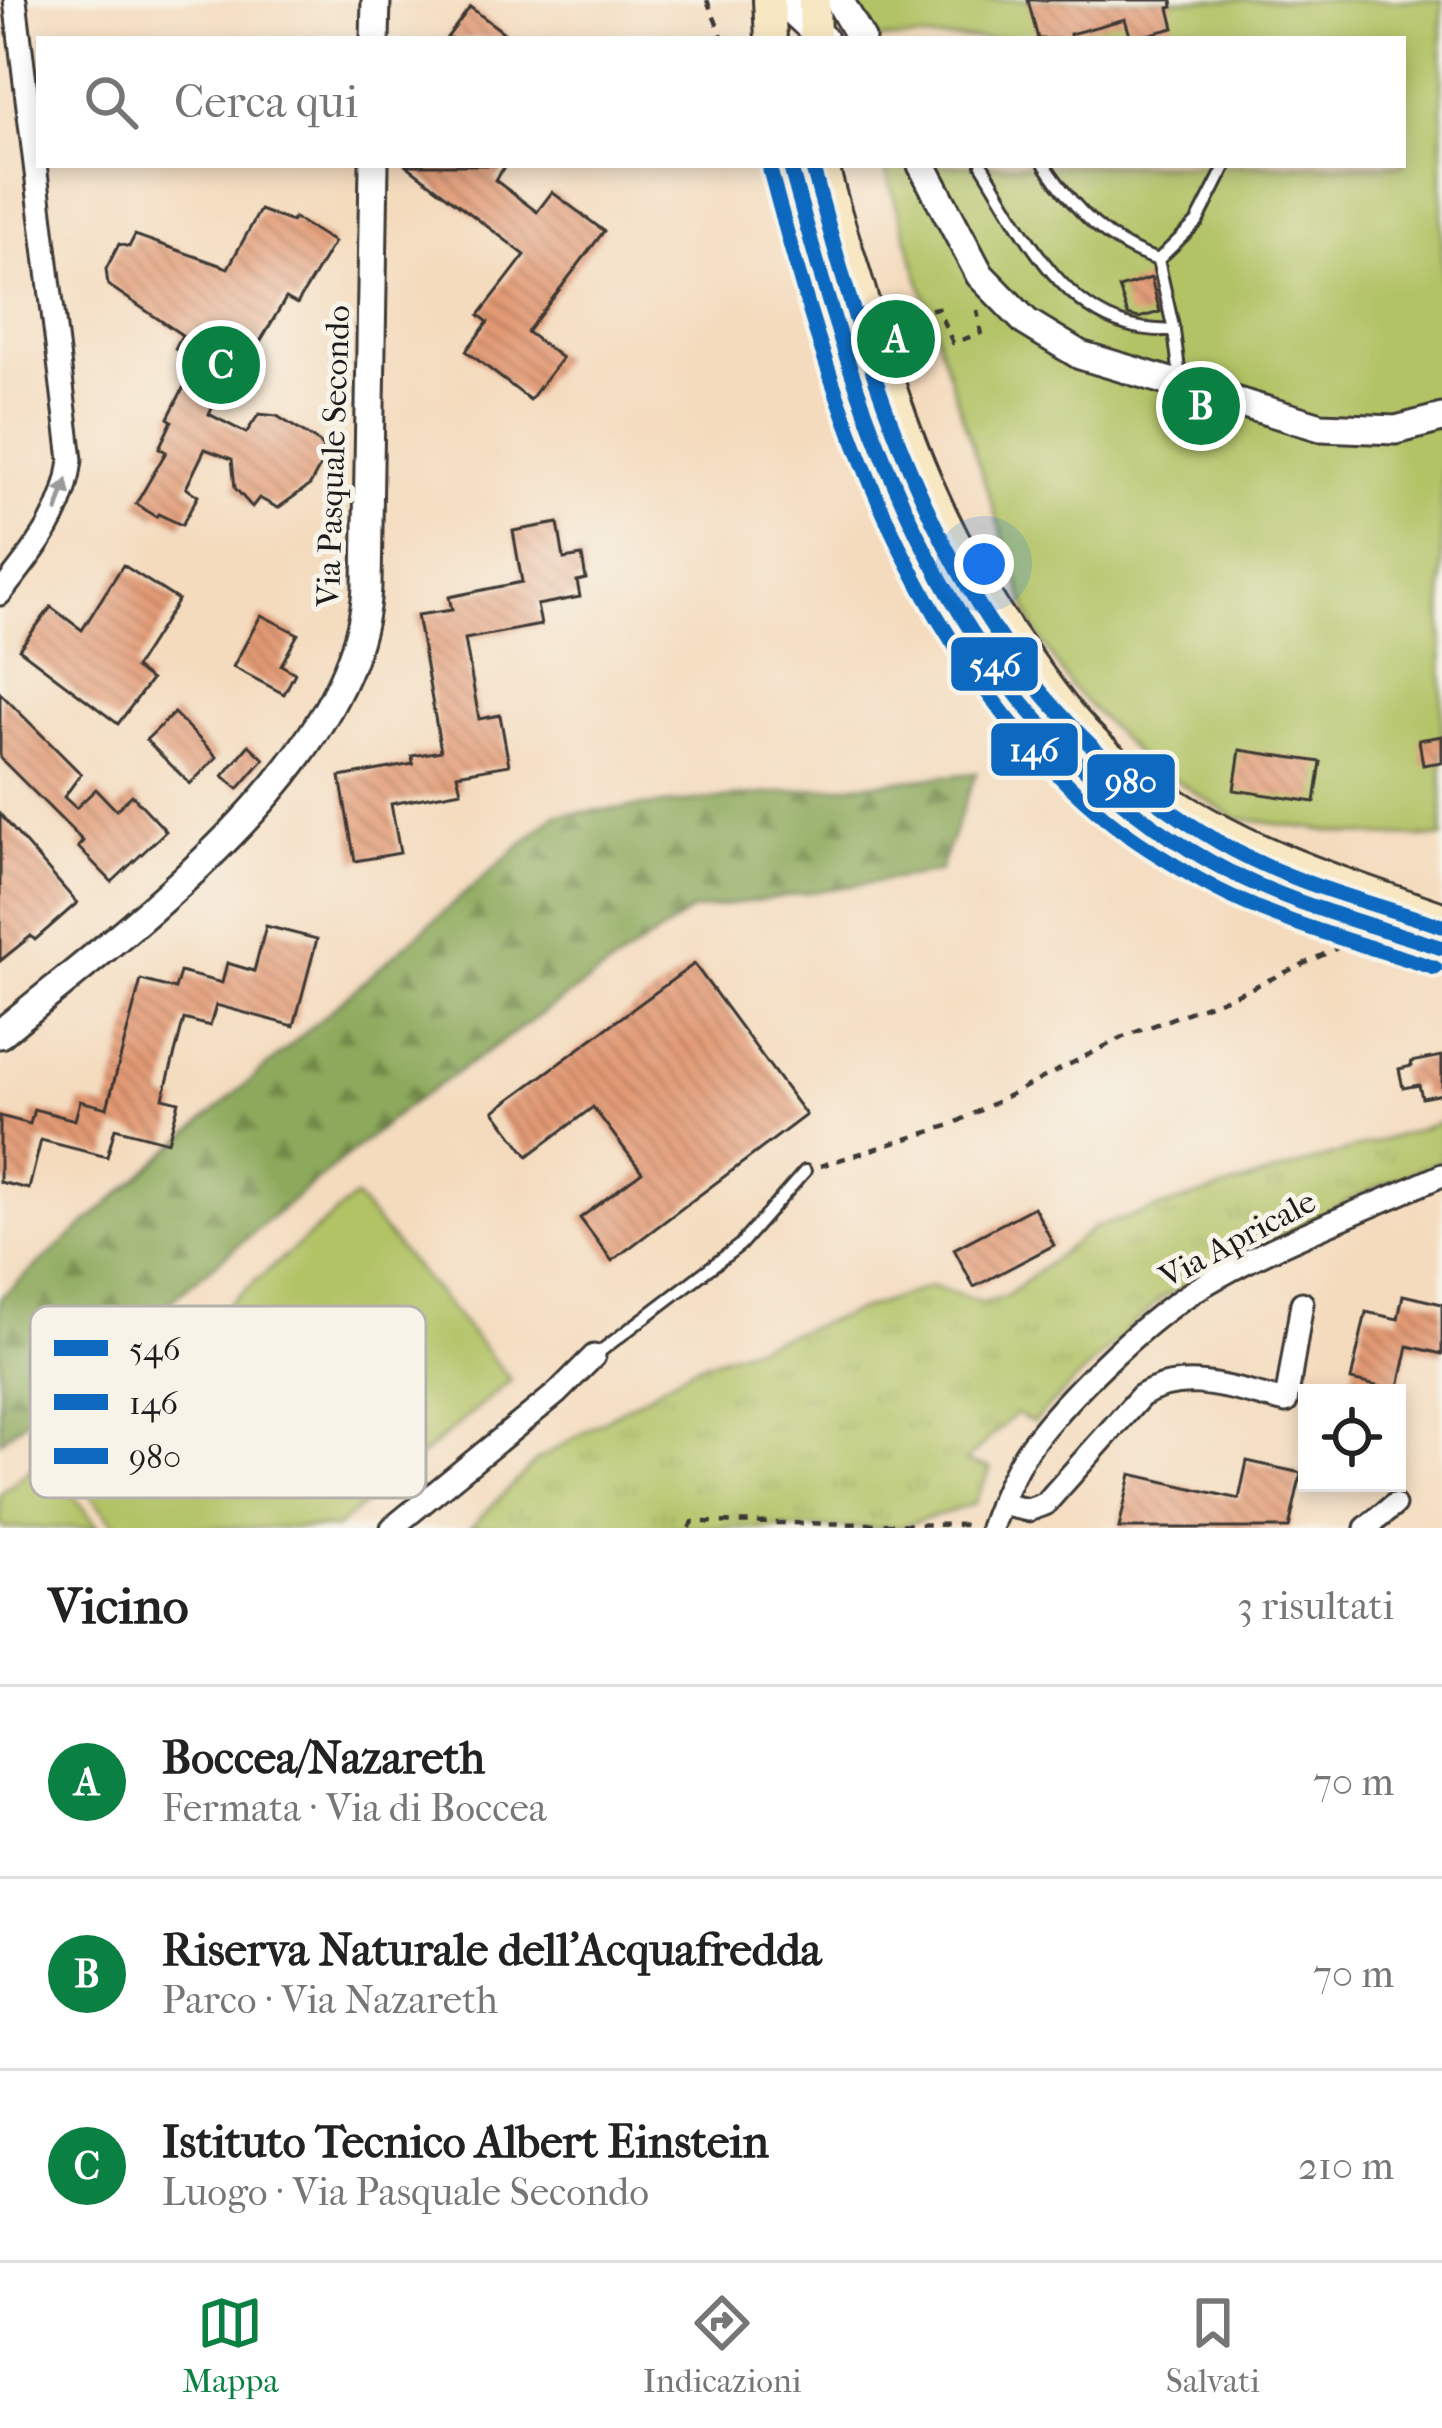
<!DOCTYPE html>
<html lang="it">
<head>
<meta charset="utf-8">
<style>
	body { margin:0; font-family:"IM FELL French Canon",serif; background:#f2f2f2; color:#222 }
	.controls { position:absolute; right:36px; bottom:36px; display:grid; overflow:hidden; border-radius:0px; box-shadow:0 6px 18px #0003 }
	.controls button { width:108px; height:108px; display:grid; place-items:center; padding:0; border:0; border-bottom:3px solid #e0e0e0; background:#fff; color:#222; font:60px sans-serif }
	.you { position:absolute; left:984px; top:564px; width:42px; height:42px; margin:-30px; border:9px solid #fff; border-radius:50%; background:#1a73e8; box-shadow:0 0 0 18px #1a73e833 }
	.badge { display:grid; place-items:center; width:78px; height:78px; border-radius:50%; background:#0b8043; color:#fff; font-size:39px; font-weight:700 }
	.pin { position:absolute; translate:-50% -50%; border:6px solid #fff; box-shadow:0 3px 12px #0006 }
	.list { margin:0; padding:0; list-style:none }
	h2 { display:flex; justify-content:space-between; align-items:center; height:156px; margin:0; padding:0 48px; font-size:51px }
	h2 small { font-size:39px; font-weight:400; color:#767676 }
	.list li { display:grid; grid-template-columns:78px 1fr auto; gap:36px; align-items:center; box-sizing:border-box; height:192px; padding:0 48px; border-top:3px solid #e0e0e0 }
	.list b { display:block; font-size:45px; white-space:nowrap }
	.list p { margin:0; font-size:39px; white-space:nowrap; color:#767676 }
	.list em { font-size:39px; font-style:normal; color:#767676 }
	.icon { flex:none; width:66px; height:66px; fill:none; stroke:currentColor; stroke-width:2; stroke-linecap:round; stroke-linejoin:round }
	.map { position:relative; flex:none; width:1442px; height:1528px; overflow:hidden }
	.search { position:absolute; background:#fff; box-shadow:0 6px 18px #0003; left:36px; right:36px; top:36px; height:132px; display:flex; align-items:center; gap:30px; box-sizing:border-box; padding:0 42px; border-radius:0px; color:#767676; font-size:45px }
	.sheet { height:732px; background:#fff }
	nav { display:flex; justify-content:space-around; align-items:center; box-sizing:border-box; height:168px; border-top:3px solid #e0e0e0; background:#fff; font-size:33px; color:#767676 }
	nav a { display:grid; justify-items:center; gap:6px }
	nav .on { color:#0b8043 }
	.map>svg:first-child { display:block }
	.grass { fill:url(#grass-tufts); stroke:#677041; stroke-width:3 }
	.forest { fill:url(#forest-firs); stroke:#54623c; stroke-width:3 }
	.park { fill:#b2c366; stroke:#677041; stroke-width:3 }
	.building { fill:url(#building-back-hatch) }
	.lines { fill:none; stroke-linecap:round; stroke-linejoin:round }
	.service-casing { stroke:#3c3934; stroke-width:16 }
	.minor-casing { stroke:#3c3934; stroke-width:27 }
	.tertiary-casing { stroke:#3c3934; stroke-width:33 }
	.secondary-casing { stroke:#3c3934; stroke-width:36 }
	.path { stroke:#3c3934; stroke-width:4.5; stroke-dasharray:9 9; stroke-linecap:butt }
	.service { stroke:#fff; stroke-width:10 }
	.minor { stroke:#fff; stroke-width:21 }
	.tertiary { stroke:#fff; stroke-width:27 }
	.secondary { stroke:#f8e7c3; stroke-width:30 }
	.bus-1-casing { stroke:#f7f3e8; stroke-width:24 }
	.bus-2-casing { stroke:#f7f3e8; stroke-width:24 }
	.bus-3-casing { stroke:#f7f3e8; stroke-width:24 }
	.bus-1 { stroke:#0c69bf; stroke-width:15 }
	.bus-2 { stroke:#0c69bf; stroke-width:15 }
	.bus-3 { stroke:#0c69bf; stroke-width:15 }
	.oneway { fill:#999 }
	.labels { text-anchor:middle; stroke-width:10; stroke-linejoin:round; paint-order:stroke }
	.street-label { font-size:33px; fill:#1c1c1c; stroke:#f7f3e8 }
	.key { fill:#f7f3e8; stroke:#b5b2ab; stroke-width:3 }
	.key-label { font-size:33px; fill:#1c1c1c }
	.line-badge { stroke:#f7f3e8; stroke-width:4.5 }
	.badge-label { font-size:33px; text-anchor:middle; font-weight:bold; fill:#fff }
</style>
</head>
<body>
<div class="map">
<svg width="1442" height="1528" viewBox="0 0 1442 1528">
	<defs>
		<pattern id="grass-tufts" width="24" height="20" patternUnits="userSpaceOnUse" patternTransform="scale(3)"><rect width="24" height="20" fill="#b2c366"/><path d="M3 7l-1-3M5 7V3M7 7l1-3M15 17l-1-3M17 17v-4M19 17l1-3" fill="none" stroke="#98a758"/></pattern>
		<pattern id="forest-firs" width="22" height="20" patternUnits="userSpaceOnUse" patternTransform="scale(3)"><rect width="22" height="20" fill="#8da95b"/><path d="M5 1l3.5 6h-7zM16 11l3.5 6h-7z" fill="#72894a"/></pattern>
		<pattern id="building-back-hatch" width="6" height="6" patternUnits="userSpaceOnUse" patternTransform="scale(3)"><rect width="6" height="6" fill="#e39a74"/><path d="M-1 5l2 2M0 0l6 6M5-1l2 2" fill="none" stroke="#b77d5e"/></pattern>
	</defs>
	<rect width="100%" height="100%" fill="#f7f3e8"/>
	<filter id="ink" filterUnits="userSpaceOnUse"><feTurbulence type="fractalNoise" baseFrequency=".00833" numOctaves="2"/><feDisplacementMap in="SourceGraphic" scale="24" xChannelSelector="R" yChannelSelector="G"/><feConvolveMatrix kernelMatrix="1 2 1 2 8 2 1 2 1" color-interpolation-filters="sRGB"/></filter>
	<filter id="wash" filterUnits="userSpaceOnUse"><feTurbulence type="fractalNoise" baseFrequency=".004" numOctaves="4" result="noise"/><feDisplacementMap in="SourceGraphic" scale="48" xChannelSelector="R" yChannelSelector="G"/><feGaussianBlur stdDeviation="2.7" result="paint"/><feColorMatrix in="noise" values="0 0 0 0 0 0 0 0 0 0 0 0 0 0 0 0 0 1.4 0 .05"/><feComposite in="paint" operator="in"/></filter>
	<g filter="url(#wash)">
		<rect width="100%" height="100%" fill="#f4dbbe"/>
		<polygon class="grass" points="1442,1122 1442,1159 1359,1195 1160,1299 1033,1422 1015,1414 965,1462 991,1468 974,1504 897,1528 470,1528 536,1461 695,1366 931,1286 984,1303 1007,1296 1093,1228"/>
		<polygon class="forest" points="976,773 939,872 691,911 405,1108 0,1441 0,1298 555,815"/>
		<g class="park">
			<polygon points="853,0 1442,0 1442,838 1349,834 1235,818 1139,757 1071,687 1034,629 952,385 884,165 1403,165 1403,39 856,39"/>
			<polygon points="355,1197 511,1380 336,1528 118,1528 53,1452"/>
			<polygon points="43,1459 99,1528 4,1528 0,1523 0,1494"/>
		</g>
		<g id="blocks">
			<g class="building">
				<polygon points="1028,0 1172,0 1173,7 1169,8 1174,28 1131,39 1125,19 1070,34 1071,39 1038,39"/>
				<polygon points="470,7 512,39 446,39"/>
				<polygon points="406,165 506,165 495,180 537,212 552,192 604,231 527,332 562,358 530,400 466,351 488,322 479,315 525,255"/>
				<polygon points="260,210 292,222 294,218 334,242 297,304 286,298 242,372 233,369 209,414 246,433 259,414 277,416 320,443 326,455 310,485 278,508 259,498 252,507 235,488 232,459 205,449 186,488 198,496 182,525 158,514 156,517 136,504 166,452 159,448 172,421 168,418 197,361 175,349 182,335 108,285 106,269 119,244 129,247 135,235 228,268"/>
				<polygon points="1151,278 1160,312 1139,318 1128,315 1119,288"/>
				<polygon points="558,523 564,559 582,556 586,579 577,581 580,597 537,605 541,625 465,639 479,719 500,715 509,765 457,774 461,791 391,804 400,853 355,861 340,777 413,764 412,756 441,751 417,615 452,610 449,597 522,582 513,531"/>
				<polygon points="123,565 178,600 135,668 151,680 118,724 19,649 51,607 82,630"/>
				<polygon points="261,615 298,634 281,665 295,673 284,694 233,667"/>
				<polygon points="0,693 81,774 64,797 76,808 96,789 116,810 132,795 166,831 112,882 78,847 83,841 0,758"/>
				<polygon points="174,713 217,757 190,784 146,740"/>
				<polygon points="1442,736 1442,762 1423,765 1419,740"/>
				<polygon points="249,745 264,759 238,789 223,776"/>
				<polygon points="1240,750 1321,762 1315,802 1234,790"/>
				<polygon points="0,814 77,903 35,940 31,936 0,961"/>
				<polygon points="266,926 317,939 294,1026 216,1005 210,1026 184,1019 163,1098 179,1102 168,1142 115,1128 107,1157 41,1140 29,1189 0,1182 0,1116 30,1124 34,1109 75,1120 80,1101 107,1108 141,980 175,989 180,972 222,983 227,963 254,971"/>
				<polygon points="694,964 806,1115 612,1261 580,1218 642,1172 593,1107 528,1156 494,1111"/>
				<polygon points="1442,1056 1442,1094 1422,1098 1419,1085 1403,1088 1399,1069 1412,1066 1411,1062"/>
				<polygon points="1034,1207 1054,1245 974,1287 954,1249"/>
				<polygon points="1403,1295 1442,1304 1442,1354 1408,1346 1398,1391 1351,1380 1366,1312 1398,1319"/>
				<polygon points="1247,1461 1301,1473 1289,1528 1119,1528 1131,1474 1239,1499"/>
			</g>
		</g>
	</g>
	<g filter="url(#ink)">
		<use href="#blocks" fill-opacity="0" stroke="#3c3934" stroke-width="3"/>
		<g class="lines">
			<defs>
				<g id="service">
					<path d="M982 165C1018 222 1056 305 1127 325 1142 330 1158 330 1174 331L1181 385"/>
					<path d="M1045 165C1075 210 1106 243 1158 260"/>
					<polyline points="1158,260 1197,222 1226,165"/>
					<polyline points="1158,260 1174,331"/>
					<polyline points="594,1356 740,1245 805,1171"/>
				</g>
				<g id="minor">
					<path d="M0 594C33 552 65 515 71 460L15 0"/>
					<path d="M1000 1504 1028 1510 1045 1504 1141 1396C1186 1368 1237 1391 1286 1402L1302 1303"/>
					<polyline points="392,1528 557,1393 594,1356"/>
					<path d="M991 1528C1001 1500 1013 1470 1031 1445 1067 1397 1140 1325 1191 1293 1263 1247 1363 1211 1442 1175"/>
					<polyline points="1366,1528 1394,1505"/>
				</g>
				<g id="tertiary">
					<polyline points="781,0 823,39"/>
					<polyline points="839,0 861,39"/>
					<polyline points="375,39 376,0"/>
					<polyline points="922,165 980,275 1026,322 1080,355 1321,427 1396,430 1442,418"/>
					<path d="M0 1034C126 929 358 764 367 587L374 165"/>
				</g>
				<g id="secondary">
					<polyline points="769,0 771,39"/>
					<polyline points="814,0 815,39"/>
					<path d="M790 165C857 428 953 727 1211 862 1284 900 1364 922 1442 948"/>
					<path d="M823 165C832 207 847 247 859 288 902 434 941 541 1032 666 1059 704 1085 739 1122 767 1225 847 1322 876 1442 918"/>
				</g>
			</defs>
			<use href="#service" class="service-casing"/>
			<use href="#minor" class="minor-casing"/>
			<use href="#tertiary" class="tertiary-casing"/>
			<use href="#secondary" class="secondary-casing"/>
			<g class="path">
				<polyline points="707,0 723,39"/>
				<polyline points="896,318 937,308 953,343 981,333 977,310"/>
				<polyline points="820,1166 951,1125 1123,1037 1247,990 1344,945"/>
				<polyline points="689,1528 693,1522 968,1525"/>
			</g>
			<use href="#service" class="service"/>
			<use href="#minor" class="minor"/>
			<use href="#tertiary" class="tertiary"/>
			<use href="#secondary" class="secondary"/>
			<defs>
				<path id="bus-1" d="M790 165C863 436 951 716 1211 862 1282 902 1365 923 1442 948"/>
				<path id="bus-2" d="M770 170C833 407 910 658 1107 819 1134 841 1168 861 1198 879 1270 921 1357 942 1435 968"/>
				<path id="bus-3" d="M812 165C884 435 964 693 1219 842 1287 882 1368 902 1442 926"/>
			</defs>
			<use href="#bus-1" class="bus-1-casing"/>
			<use href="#bus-2" class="bus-2-casing"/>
			<use href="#bus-3" class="bus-3-casing"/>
			<use href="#bus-1" class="bus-1"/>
			<use href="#bus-2" class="bus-2"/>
			<use href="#bus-3" class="bus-3"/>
		</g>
		<defs><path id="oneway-solid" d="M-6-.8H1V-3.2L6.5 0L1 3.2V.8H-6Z" transform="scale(3)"/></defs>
		<use class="oneway" href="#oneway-solid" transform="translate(62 496) rotate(-72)"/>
	</g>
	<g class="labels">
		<g class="street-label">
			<text transform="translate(332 456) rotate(-88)" y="12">Via Pasquale Secondo</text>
			<text transform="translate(1237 1238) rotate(-28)" y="12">Via Apricale</text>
		</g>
	</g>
	<rect x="30" y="1306" width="396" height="192" rx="18" class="key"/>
	<rect x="54" y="1340" width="54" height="16" fill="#0c69bf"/>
	<rect x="54" y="1394" width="54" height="16" fill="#0c69bf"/>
	<rect x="54" y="1448" width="54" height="16" fill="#0c69bf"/>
	<g class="key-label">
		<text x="129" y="1360">546</text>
		<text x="129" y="1414">146</text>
		<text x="129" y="1468">980</text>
	</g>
	<g class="line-badge">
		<rect x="949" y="635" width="91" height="58" rx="12" fill="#0c69bf"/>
		<rect x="989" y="721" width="91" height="57" rx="12" fill="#0c69bf"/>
		<rect x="1085" y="752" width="92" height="58" rx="12" fill="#0c69bf"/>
	</g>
	<g class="badge-label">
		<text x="995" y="676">546</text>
		<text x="1034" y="761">146</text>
		<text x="1131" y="793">980</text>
	</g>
</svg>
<div class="controls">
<button><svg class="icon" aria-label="locate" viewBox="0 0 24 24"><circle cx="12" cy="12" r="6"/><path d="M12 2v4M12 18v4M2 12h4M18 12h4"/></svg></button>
</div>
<div class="you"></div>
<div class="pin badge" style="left:896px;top:339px">A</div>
<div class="pin badge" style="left:1201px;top:406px">B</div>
<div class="pin badge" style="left:221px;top:365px">C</div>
<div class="search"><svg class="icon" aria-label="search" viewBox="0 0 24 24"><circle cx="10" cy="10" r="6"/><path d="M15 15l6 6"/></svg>Cerca qui</div>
</div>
<section class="sheet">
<h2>Vicino<small>3 risultati</small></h2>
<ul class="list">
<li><span class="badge">A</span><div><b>Boccea/Nazareth</b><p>Fermata · Via di Boccea</p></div><em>70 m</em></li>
<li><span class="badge">B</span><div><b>Riserva Naturale dell'Acquafredda</b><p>Parco · Via Nazareth</p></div><em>70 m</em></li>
<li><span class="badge">C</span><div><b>Istituto Tecnico Albert Einstein</b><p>Luogo · Via Pasquale Secondo</p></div><em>210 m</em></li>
</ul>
</section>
<nav>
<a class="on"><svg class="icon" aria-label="map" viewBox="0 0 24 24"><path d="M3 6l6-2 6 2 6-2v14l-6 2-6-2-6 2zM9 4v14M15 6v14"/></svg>Mappa</a>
<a><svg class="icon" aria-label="directions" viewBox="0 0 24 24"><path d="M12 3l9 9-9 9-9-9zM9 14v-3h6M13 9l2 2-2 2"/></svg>Indicazioni</a>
<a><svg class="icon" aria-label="saved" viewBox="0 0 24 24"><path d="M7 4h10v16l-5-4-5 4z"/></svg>Salvati</a>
</nav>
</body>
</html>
